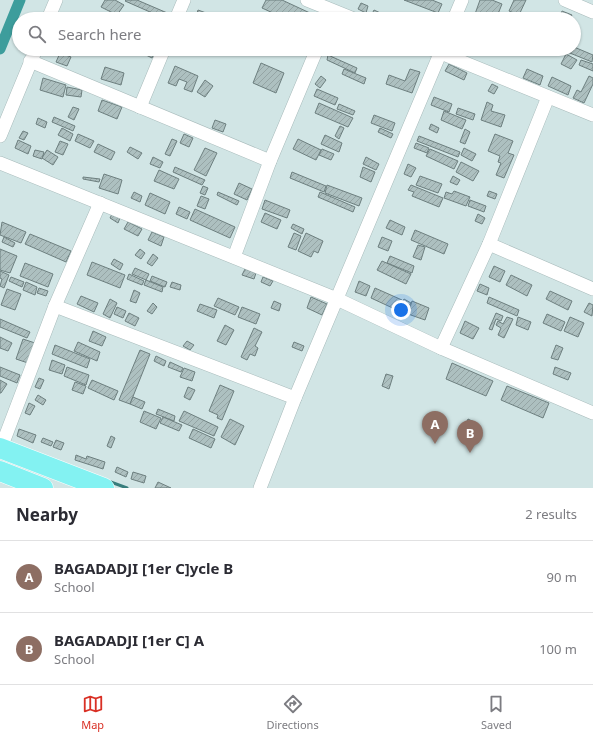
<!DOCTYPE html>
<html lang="en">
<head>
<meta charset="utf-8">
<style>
	body { margin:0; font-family:"Noto Sans",sans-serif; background:#f7f7f7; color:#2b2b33 }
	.you { position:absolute; left:401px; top:310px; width:14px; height:14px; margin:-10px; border:3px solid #fff; border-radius:50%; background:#1a73e8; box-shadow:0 0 0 6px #1a73e833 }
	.badge { display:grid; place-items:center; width:26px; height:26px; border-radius:50%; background:#d93025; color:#fff; font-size:13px; font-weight:700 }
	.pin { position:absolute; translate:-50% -33px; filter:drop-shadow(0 1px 2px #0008) }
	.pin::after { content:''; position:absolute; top:21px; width:14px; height:12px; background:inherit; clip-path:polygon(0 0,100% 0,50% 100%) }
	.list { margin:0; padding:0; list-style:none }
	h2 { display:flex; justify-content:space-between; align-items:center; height:52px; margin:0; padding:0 16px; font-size:17px }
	h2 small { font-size:13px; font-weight:400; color:#7c7c81 }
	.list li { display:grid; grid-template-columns:26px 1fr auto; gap:12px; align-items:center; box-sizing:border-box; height:72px; padding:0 16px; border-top:1px solid #e1e1e2 }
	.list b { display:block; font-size:15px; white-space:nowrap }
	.list p { margin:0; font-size:13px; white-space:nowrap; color:#7c7c81 }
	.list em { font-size:13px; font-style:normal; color:#7c7c81 }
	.icon { flex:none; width:22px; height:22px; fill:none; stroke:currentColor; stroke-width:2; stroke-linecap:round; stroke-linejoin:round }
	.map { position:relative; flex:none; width:593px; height:488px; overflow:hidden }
	.search { position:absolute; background:#fff; box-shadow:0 1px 3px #0004; left:12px; right:12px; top:12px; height:44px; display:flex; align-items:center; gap:10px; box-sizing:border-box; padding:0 14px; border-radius:22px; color:#7c7c81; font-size:15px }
	.sheet { height:196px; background:#fff }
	nav { display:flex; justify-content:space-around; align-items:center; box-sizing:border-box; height:56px; border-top:1px solid #e1e1e2; background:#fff; font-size:11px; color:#7c7c81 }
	nav a { display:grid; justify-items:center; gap:2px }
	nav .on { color:#d93025 }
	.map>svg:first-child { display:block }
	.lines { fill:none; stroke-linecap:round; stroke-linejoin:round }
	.stream { stroke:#377d7c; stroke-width:3 }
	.canal { stroke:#3d9d9c; stroke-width:11 }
	.building { fill:url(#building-hatch); stroke:#6d7f7f }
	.minor-casing { stroke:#a8bbbb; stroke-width:14 }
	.primary-casing { stroke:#fff; stroke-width:21 }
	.minor { stroke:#fff; stroke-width:13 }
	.primary { stroke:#83f2f2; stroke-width:20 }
</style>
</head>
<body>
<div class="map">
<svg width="593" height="488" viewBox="0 0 593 488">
	<defs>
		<pattern id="building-hatch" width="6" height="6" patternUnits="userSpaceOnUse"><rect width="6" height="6" fill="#adc0c0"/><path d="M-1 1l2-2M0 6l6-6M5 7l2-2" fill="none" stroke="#95a5a5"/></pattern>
	</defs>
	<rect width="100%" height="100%" fill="#d1e5e5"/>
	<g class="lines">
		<polyline class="stream" points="108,481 127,488"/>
		<polyline class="canal" points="0,49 20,0"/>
	</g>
	<g class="building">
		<polygon points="105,0 115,0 124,5 117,15 101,7"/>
		<polygon points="126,0 137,0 172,15 171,19 166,19 125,1"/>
		<polygon points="266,0 282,0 310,13 308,19 286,19 262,8"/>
		<polygon points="404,0 432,0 442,4 438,13"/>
		<polygon points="480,0 492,0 502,4 496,19 488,19 475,14"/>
		<polygon points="514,0 526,0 519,15 509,11"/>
		<polygon points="361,3 368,6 366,13 358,9"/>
		<polygon points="198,10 217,17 216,19 195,19"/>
		<polygon points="374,10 391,18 391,19 381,19 372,14"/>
		<polygon points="562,11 572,15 570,19 559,19"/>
		<polygon points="151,14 163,18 162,19 149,19"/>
		<polygon points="574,47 593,55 592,62 560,49 574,49"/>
		<polygon points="144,49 157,49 152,58 142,53"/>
		<polygon points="182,49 196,49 193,55"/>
		<polygon points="538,49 555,49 552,55"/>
		<polygon points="60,53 71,57 67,66 56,62"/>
		<polygon points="566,54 577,60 571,69 561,64"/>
		<polygon points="328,55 357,68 355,73 327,60"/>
		<polygon points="581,60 593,64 593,71 579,65"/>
		<polygon points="261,63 284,73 276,93 253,83"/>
		<polygon points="449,64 467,73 464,80 445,71"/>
		<polygon points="175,66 198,76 192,92 184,89 187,82 179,79 176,86 168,83"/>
		<polygon points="105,67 124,73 121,85 101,79"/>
		<polygon points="344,69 366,78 364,84 342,74"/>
		<polygon points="410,69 420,72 412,93 386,84 389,75 405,81"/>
		<polygon points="527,69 543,76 540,85 523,78"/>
		<polygon points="321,76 326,80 320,88 315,84"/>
		<polygon points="589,76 593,78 593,84 584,103 573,98 577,90 581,92"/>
		<polygon points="552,77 571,86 568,95 548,86"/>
		<polygon points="43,78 66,85 63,97 40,90"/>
		<polygon points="205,80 213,86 205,97 197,92"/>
		<polygon points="492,84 498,87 494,94 488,91"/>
		<polygon points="67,87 82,90 81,97 66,95"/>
		<polygon points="317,89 338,98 335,105 314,96"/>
		<polygon points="434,97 452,104 449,112 431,105"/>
		<polygon points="102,100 122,107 117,119 98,111"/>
		<polygon points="487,102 493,105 491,111 505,115 501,127 481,120"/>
		<polygon points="319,103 353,118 348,127 315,113"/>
		<polygon points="339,104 355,111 353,115 337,109"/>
		<polygon points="73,107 79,109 74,120 68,117"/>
		<polygon points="458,108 475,114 473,120 456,114"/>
		<polygon points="444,111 466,120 462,129 441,120"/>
		<polygon points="374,115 395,123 392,131 371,123"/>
		<polygon points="54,117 75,126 73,131 52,122"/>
		<polygon points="38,118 47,122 45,128 36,124"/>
		<polygon points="215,120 226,124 223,132 212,128"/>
		<polygon points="431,124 439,128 437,133 429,129"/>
		<polygon points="340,126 344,128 339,139 335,136"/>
		<polygon points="62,128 73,134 70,141 58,135"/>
		<polygon points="380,128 393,134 391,138 378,132"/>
		<polygon points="465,129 470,132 465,144 460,142"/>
		<polygon points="23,131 28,133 24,140 19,138"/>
		<polygon points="78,134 94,141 90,148 75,141"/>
		<polygon points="184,134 193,138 189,147 180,143"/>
		<polygon points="495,134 513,141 508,153 514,155 504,178 496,175 501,163 498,162 500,156 488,151"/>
		<polygon points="325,135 342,143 339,152 321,144"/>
		<polygon points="419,136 460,152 458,157 417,141"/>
		<polygon points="172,139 177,141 170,156 165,154"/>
		<polygon points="298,139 321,150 316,160 293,149"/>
		<polygon points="18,140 31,146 28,154 15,148"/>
		<polygon points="60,141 68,144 63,155 55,152"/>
		<polygon points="416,143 429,148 427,153 414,148"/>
		<polygon points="98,144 115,152 111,160 94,152"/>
		<polygon points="130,147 142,153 138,159 127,152"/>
		<polygon points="205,148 217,153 206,176 194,170"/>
		<polygon points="464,148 476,154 472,161 461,155"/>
		<polygon points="322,149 334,154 331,160 319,155"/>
		<polygon points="430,149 458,161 454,169 426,156"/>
		<polygon points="35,150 44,152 42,159 33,156"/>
		<polygon points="47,150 58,157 53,165 42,158"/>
		<polygon points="153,157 163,162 160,168 150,164"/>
		<polygon points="366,157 379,164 376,170 363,164"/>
		<polygon points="461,162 479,171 473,181 456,172"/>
		<polygon points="408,164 416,168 411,177 404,174"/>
		<polygon points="175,167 205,180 202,185 173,172"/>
		<polygon points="363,167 375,172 371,182 360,177"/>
		<polygon points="159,170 179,179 174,189 154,181"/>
		<polygon points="292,172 326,186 324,192 290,178"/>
		<polygon points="104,174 122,180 118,194 99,188"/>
		<polygon points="420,176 442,184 438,193 416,185"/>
		<polygon points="453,176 460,180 457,185 450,182"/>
		<polygon points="83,177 100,179 99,182 83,179"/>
		<polygon points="239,183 252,189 247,200 234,194"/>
		<polygon points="327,185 362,198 359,206 325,193"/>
		<polygon points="411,185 443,198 439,207 412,196 414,192 408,190"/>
		<polygon points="203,186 208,188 205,195 200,193"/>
		<polygon points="454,191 470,197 466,206 444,198 446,192 452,194"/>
		<polygon points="489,191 497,194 495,199 487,196"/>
		<polygon points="134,192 142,196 140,202 131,198"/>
		<polygon points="218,192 239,201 237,205 217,195"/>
		<polygon points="320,192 355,207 353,212 318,197"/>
		<polygon points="150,193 170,202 165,214 145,205"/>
		<polygon points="201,196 209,199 205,209 197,206"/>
		<polygon points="265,200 290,210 287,218 262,209"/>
		<polygon points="470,200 486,206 484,212 468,206"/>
		<polygon points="179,207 190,212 187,219 176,214"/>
		<polygon points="195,209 235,227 230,238 190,220"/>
		<polygon points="265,213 281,220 277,229 261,222"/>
		<polygon points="112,214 120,218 118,223 110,218"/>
		<polygon points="478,214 485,218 482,224 475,221"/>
		<polygon points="390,220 405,227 402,235 386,228"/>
		<polygon points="2,222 26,232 21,243 0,235"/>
		<polygon points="128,222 142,229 138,236 124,229"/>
		<polygon points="293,224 304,229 302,234 291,228"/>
		<polygon points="415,230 448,244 444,254 411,240"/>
		<polygon points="152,232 164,237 161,246 148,240"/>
		<polygon points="294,233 301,236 296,250 288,247"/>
		<polygon points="306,233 323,241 318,253 314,251 311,257 298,251"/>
		<polygon points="30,234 71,251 66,262 25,244"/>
		<polygon points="4,237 15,243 13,247 2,242"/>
		<polygon points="382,237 392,241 388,251 378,247"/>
		<polygon points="418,245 425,247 421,260 413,257"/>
		<polygon points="0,249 17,256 10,273 0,270"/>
		<polygon points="140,249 145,253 141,259 135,255"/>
		<polygon points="153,254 158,258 152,266 147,263"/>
		<polygon points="390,256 414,266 412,273 387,263"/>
		<polygon points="114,259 123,264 120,270 111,264"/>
		<polygon points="382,261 411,274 406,284 377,270"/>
		<polygon points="92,262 125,275 120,288 87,275"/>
		<polygon points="25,263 53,274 48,287 20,276"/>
		<polygon points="494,266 505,271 500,282 489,277"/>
		<polygon points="135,268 149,274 146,280 132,274"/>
		<polygon points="245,269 256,273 254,279 242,275"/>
		<polygon points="0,271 9,275 4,288 0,286 2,279 0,278"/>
		<polygon points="129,274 144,281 142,285 127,279"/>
		<polygon points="511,275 532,285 527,296 506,285"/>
		<polygon points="152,276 167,282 165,287 150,281"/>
		<polygon points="11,277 24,282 22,287 9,281"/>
		<polygon points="263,277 273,281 270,286 261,282"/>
		<polygon points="146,280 163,287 162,292 144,285"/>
		<polygon points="359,281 370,286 366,296 355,292"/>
		<polygon points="26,282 37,287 35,295 23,290"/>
		<polygon points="172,282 181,285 180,290 170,287"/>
		<polygon points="480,284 489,288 487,295 477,291"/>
		<polygon points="39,288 48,291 46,296 37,293"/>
		<polygon points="375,288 402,300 397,310 371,298"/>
		<polygon points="7,289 21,294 15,310 1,305"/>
		<polygon points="134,290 140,293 136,303 130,301"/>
		<polygon points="550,291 572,301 568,310 546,299"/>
		<polygon points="81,296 98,303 94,312 77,304"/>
		<polygon points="311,297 327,304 322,315 307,308"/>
		<polygon points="489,297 519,310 517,316 487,303"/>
		<polygon points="218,298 239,307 235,315 214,306"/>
		<polygon points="110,299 117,303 110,318 103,314"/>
		<polygon points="404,299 411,303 406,312 399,308"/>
		<polygon points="274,301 281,304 279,311 271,308"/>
		<polygon points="412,301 429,308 425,320 408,314"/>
		<polygon points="153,303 157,307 152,314 147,311"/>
		<polygon points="589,303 593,305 592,316 584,312"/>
		<polygon points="200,304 217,310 214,318 197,311"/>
		<polygon points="117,307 126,311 123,318 114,314"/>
		<polygon points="242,307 260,314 256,324 238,317"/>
		<polygon points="129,313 139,318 135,326 125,321"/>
		<polygon points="496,313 503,316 501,321 496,319 492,330 489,329"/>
		<polygon points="547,314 565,322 561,331 543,323"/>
		<polygon points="507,317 513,319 504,338 498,335 501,328 496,325 498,321 503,324"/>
		<polygon points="518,317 531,322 528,330 516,325"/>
		<polygon points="570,317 584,323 578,337 564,331"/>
		<polygon points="0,319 30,332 27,338 0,327"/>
		<polygon points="465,321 479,328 473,339 460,333"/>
		<polygon points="225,325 234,330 226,345 217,341"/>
		<polygon points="254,328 262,332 255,346 258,348 255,356 250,354 247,360 241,357"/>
		<polygon points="93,331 106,337 102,346 89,341"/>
		<polygon points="0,337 12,343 8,351 0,348"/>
		<polygon points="23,339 35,343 28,363 16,359"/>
		<polygon points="187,341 194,345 190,350 183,346"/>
		<polygon points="78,342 100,352 97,361 74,351"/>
		<polygon points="294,342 304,346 302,351 292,347"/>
		<polygon points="55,345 90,359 87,368 52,354"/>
		<polygon points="556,345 563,348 558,360 551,358"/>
		<polygon points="140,350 150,354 130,404 119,400"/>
		<polygon points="156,356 166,361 164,366 154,361"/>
		<polygon points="52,360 65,365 62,374 49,370"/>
		<polygon points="170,362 183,368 181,372 168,367"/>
		<polygon points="452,363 493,381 486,396 446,379"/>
		<polygon points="0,367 20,375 17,383 0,376"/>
		<polygon points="67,367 89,375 86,385 64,376"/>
		<polygon points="555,367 571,373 568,380 553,374"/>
		<polygon points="184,368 195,372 192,381 180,377"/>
		<polygon points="386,374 393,376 389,389 382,386"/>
		<polygon points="39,378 44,380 40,389 35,387"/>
		<polygon points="0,380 7,384 1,393 0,393"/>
		<polygon points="92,380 118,391 114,400 88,388"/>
		<polygon points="75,382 86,386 83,394 72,390"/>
		<polygon points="220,385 234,391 222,420 217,418 218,415 209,411"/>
		<polygon points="507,386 549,403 543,418 501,400"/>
		<polygon points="188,387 195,390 190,400 184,397"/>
		<polygon points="38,395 46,400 43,405 35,400"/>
		<polygon points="133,397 145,402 142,409 130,404"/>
		<polygon points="29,403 35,406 30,415 25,413"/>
		<polygon points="158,409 175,416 174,421 156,414"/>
		<polygon points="144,411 161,418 156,429 140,422"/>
		<polygon points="184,411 218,427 214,436 179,421"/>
		<polygon points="163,417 182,425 179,431 160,423"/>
		<polygon points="230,419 244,426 235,445 221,437"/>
		<polygon points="468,419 476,423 472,432 464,428"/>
		<polygon points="19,429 36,435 33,443 17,436"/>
		<polygon points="193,429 215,439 211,448 189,438"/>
		<polygon points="111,436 115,438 111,448 107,446"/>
		<polygon points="43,438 53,442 51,446 41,442"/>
		<polygon points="56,440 64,443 61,450 53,447"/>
		<polygon points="76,455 86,459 87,456 105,462 103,469 75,460"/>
		<polygon points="117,467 128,472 126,477 115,472"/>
		<polygon points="133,472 146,476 144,483 131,479"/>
		<polygon points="158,482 171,488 155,488"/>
	</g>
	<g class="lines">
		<defs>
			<g id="minor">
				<polyline points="307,0 354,19"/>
				<polyline points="565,0 593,12"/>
				<polyline points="48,19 56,0"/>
				<polyline points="176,19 184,0"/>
				<polyline points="454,19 462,0"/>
				<polyline points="431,49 593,115"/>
				<polyline points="30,61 270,161"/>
				<polyline points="140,107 164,49"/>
				<polyline points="0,136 36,49"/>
				<polyline points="0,163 337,299 441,348 593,413"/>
				<polyline points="489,244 593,289"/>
				<polyline points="234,257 270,161 317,49"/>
				<polyline points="55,306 295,398"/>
				<polyline points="441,348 489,244 548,97"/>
				<polyline points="1,448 55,306 100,203"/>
				<polyline points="260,488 295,398 442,49"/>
			</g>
			<g id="primary">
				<polyline points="0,448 104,488"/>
				<polyline points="0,471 43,488"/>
			</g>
		</defs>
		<use href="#minor" class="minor-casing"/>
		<use href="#primary" class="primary-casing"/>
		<use href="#minor" class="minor"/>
		<use href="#primary" class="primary"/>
	</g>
</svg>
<div class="you"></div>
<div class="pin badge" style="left:435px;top:444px;background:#8d6e63">A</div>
<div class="pin badge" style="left:470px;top:453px;background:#8d6e63">B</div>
<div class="search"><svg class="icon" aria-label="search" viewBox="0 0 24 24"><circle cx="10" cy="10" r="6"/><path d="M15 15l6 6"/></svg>Search here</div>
</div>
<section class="sheet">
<h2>Nearby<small>2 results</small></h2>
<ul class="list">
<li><span class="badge" style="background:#8d6e63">A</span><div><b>BAGADADJI [1er C]ycle B</b><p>School</p></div><em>90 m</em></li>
<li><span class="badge" style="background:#8d6e63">B</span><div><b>BAGADADJI [1er C] A</b><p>School</p></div><em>100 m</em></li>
</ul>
</section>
<nav>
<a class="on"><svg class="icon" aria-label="map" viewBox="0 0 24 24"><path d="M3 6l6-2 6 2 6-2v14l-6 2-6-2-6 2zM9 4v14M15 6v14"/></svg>Map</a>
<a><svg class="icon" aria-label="directions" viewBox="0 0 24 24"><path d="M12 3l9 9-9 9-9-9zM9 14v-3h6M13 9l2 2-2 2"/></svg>Directions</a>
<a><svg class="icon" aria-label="saved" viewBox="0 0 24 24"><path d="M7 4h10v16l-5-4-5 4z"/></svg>Saved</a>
</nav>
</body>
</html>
